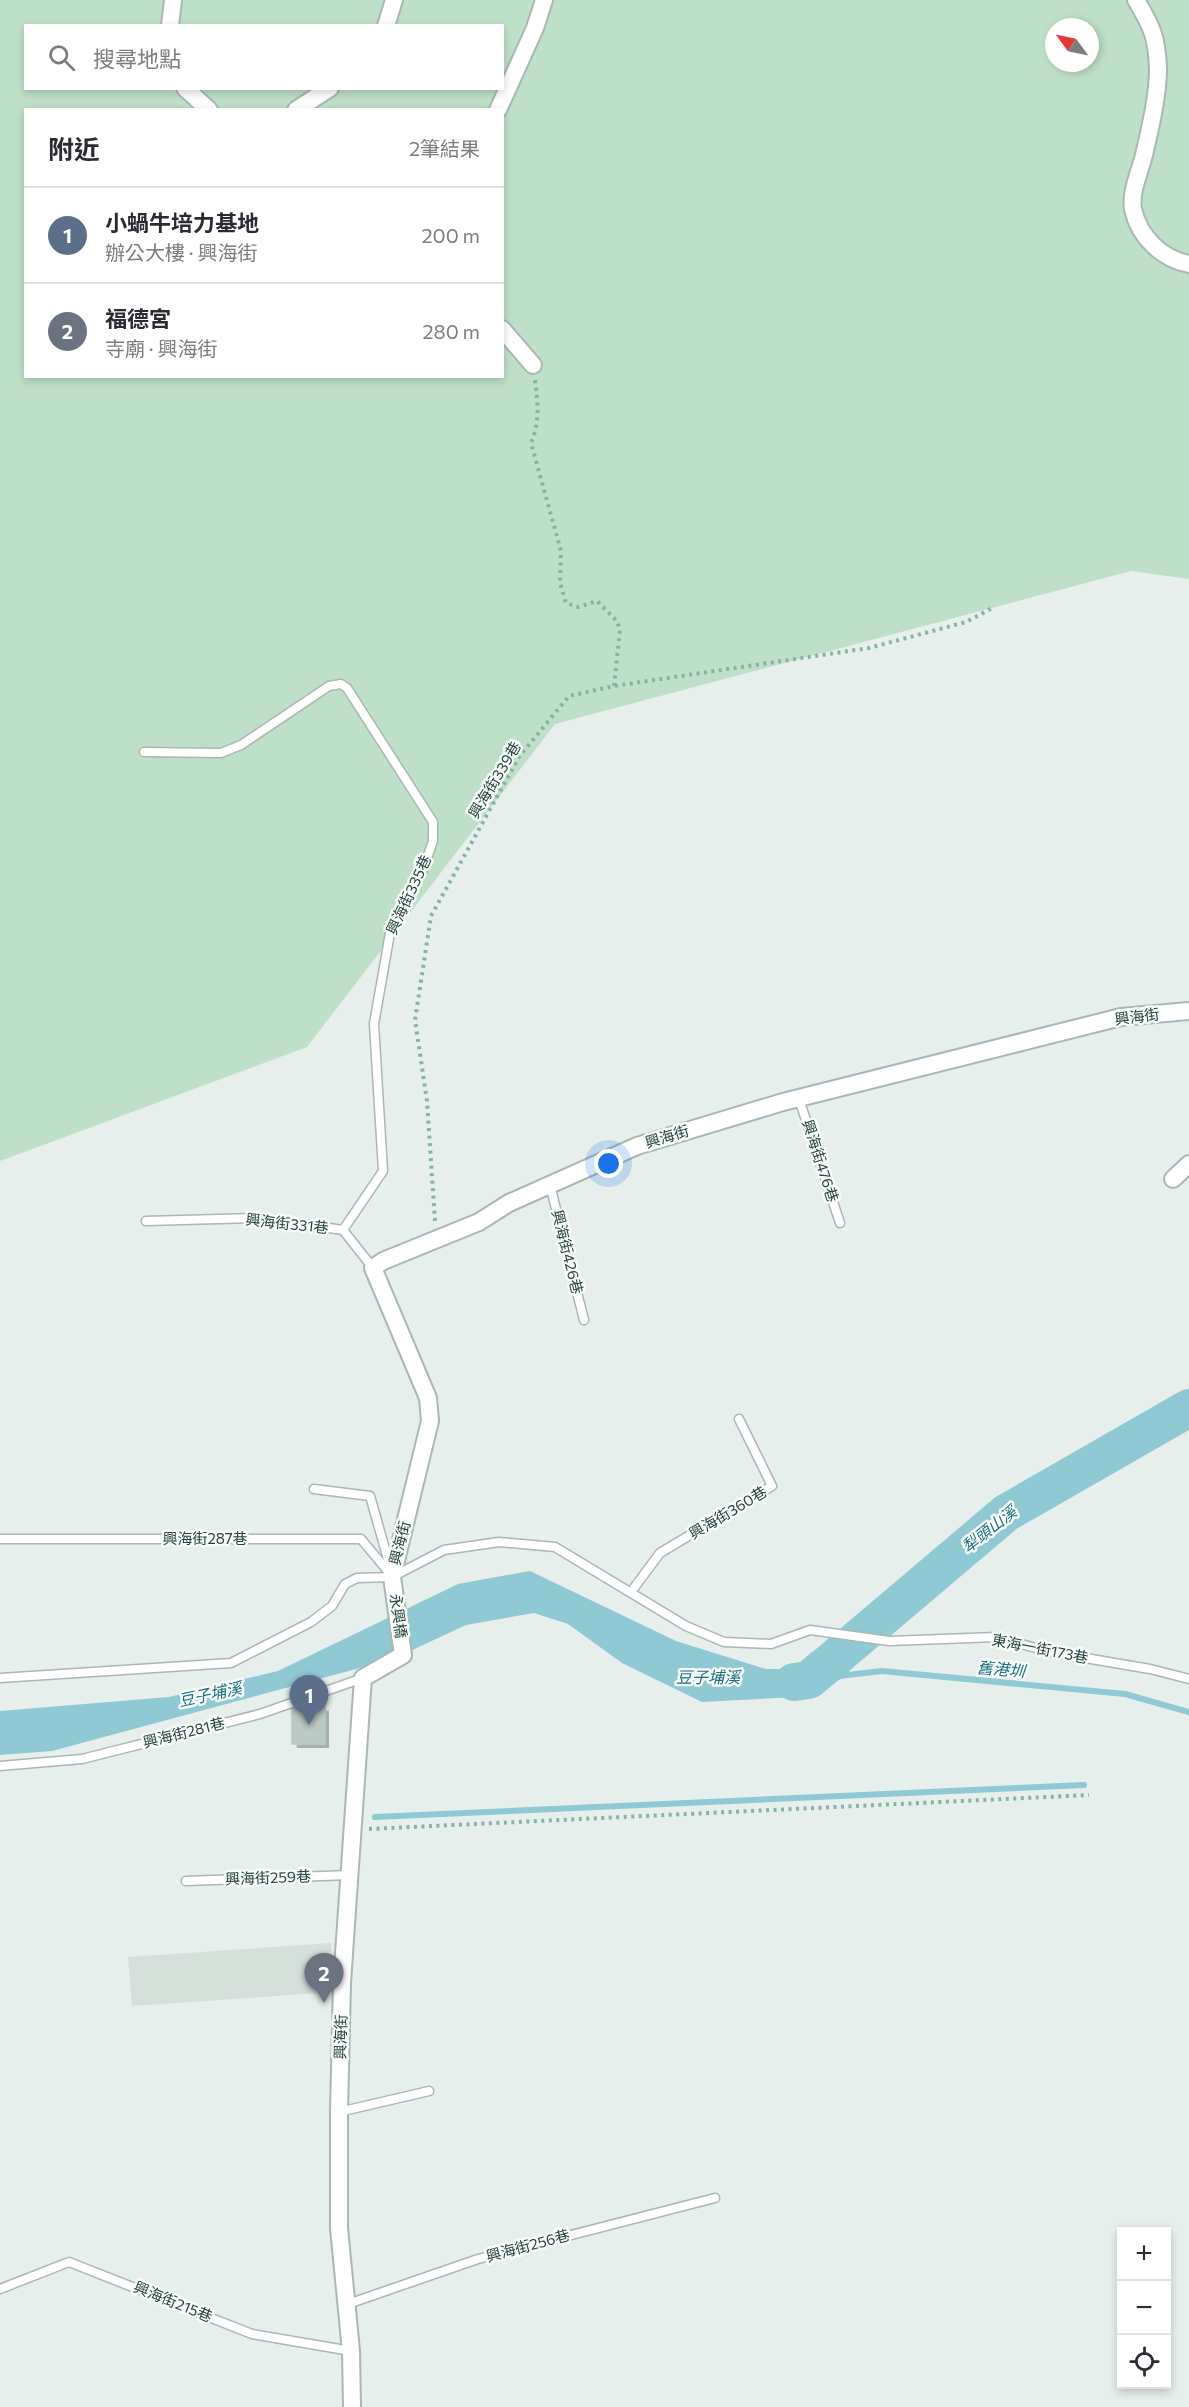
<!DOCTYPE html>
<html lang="zh-TW">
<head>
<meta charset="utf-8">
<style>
	body { margin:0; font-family:Commissioner,"Noto Sans TC",sans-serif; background:#f2f2f3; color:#2b2b33 }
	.controls { position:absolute; right:18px; bottom:18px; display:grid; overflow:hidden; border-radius:0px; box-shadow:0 3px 9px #0003 }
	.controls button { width:54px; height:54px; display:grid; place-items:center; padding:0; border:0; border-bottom:2px solid #e1e1e2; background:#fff; color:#2b2b33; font:30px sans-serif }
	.compass { position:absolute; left:1045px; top:18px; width:54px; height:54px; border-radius:50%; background:#fff; box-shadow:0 3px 9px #0003; rotate:303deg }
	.you { position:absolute; left:609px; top:1164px; width:21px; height:21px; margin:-15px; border:4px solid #fff; border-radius:50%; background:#1a73e8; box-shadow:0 0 0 9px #1a73e833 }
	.badge { display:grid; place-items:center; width:39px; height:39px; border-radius:50%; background:#855347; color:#fff; font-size:20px; font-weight:700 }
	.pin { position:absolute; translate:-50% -50px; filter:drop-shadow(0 2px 3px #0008) }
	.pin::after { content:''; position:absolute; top:32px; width:21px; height:18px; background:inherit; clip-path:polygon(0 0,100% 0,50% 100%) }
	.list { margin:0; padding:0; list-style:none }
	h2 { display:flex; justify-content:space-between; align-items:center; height:78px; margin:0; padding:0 24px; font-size:26px }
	h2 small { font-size:20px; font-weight:400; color:#7c7c81 }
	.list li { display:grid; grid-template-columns:39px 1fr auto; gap:18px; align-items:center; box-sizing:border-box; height:96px; padding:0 24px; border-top:2px solid #e1e1e2 }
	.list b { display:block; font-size:22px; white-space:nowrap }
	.list p { margin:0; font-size:20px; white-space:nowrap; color:#7c7c81 }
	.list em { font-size:20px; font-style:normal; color:#7c7c81 }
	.icon { flex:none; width:33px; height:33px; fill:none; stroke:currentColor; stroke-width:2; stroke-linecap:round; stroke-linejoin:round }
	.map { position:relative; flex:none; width:1189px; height:2407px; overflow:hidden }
	.search { position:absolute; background:#fff; box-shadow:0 3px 9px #0003; left:24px; top:24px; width:480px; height:66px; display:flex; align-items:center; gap:15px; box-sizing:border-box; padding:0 21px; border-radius:0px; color:#7c7c81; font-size:22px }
	.panel { position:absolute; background:#fff; box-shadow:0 3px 9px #0003; left:24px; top:108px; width:480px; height:270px; border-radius:0px }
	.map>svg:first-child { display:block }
	.built { fill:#d4dfda }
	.green { fill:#bfe0c8; fill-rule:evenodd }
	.water { fill:#8ec9d4 }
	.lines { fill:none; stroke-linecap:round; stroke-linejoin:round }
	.stream { stroke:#8ec9d4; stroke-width:6 }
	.river { stroke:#8ec9d4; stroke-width:38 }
	.building { fill:#bbcac4; stroke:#b8c9c2; stroke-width:1.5; filter:url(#shadow) }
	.lane-casing { stroke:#a8b8b2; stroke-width:11 }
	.street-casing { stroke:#a8b8b2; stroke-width:20 }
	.path { stroke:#86b3a5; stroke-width:4; stroke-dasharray:3 4.5; stroke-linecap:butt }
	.lane { stroke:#fff; stroke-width:8 }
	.street { stroke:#fff; stroke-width:16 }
	.labels { text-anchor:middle; stroke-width:5; stroke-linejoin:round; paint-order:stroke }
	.street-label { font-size:15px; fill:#24423a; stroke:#f7fbf9 }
	.water-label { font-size:16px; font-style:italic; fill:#1c6f80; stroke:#f7fbf9 }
</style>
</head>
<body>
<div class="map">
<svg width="1189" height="2407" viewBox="0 0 1189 2407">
	<defs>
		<filter id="shadow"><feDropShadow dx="5.5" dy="5.5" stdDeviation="0" flood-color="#0004"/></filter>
	</defs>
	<rect width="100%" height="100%" fill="#e6efeb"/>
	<polygon class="built" points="331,1943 334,1992 132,2006 128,1957"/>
	<path class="green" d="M0 0H1189V579L1131 571 555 724 307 1047 0 1161ZM26 26H502V88H26ZM1054 27H1090V63H1054ZM26 110H502V376H26Z"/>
	<polygon class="water" points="530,1571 676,1641 766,1669 792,1669 812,1652 844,1659 850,1673 814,1696 702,1702 622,1663 568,1624 534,1613 466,1625 393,1659 52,1751 0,1755 0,1711 169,1697 278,1671 458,1584"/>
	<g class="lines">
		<g class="stream">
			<polyline points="839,1676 882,1671 1125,1694 1189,1712"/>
			<polyline points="375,1817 1084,1785"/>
		</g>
		<polyline class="river" points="794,1682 809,1680 1006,1513 1189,1408"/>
	</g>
	<polygon class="building" points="301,1706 325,1706 325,1744 292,1744 292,1709"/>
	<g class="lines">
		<defs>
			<g id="lane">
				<polyline points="144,752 221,753 241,745 329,686 341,684 347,688 433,822 433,841 421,875 396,916 390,933 374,1024 383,1171 343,1230"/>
				<polyline points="799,1099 840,1223"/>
				<polyline points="550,1185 584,1320"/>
				<polyline points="146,1221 260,1218 343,1230 373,1268"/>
				<polyline points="314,1489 370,1496 391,1570"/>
				<polyline points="0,1539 361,1539 392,1576"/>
				<polyline points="631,1592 660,1553 772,1486 739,1419"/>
				<polyline points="0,1678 231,1663 311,1622 332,1606 345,1584 357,1578 392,1577 444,1550 499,1542 555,1547 686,1626 724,1642 771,1644 810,1630 889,1641 996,1637 1050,1652 1150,1669 1189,1679"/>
				<polyline points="0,1766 82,1759 260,1714 363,1678"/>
				<polyline points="186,1881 350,1875"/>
				<polyline points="339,2112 429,2091"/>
				<polyline points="0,2289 69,2262 252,2334 351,2351"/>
				<polyline points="345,2305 478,2259 715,2198"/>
			</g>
			<g id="street">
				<path d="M1136 0C1152 27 1157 37 1158 69 1158 96 1150 129 1144 155 1140 171 1130 193 1133 209 1139 237 1162 259 1189 264"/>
				<polyline points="170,26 173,0"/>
				<polyline points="386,26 394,0"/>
				<polyline points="185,88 209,110"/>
				<polyline points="296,110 330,88"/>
				<polyline points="498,110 535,28 544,0"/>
				<polyline points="502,329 533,365"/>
				<polyline points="1173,1179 1189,1164"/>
				<polyline points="352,2407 351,2351 339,2228 339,2112 342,1983 363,1678 403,1655 392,1577 430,1421 428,1398 373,1268 383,1261 479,1222 509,1203 637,1146 783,1102 1121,1017 1189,1011"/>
			</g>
		</defs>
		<use href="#lane" class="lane-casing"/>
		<use href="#street" class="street-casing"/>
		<g class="path">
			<path d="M535 380C538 404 540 421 531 443L561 551 560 583 566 603 578 607 597 601 617 621 620 630 614 686"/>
			<polyline points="435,1221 427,1101 415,1020 431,916 519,757 569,696 614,686 869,648 966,622 994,607"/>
			<polyline points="369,1829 1089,1795"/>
		</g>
		<use href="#lane" class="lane"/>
		<use href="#street" class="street"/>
	</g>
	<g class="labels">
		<g class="street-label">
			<text transform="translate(495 780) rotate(-59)" y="5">興海街339巷</text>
			<text transform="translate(409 895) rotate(-65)" y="5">興海街335巷</text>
			<text transform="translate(1137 1017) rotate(-7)" y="5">興海街</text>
			<text transform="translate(667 1137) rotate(-17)" y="5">興海街</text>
			<text transform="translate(820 1161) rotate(72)" y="5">興海街476巷</text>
			<text transform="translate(287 1224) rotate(6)" y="5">興海街331巷</text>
			<text transform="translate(567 1252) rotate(76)" y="5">興海街426巷</text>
			<text transform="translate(728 1513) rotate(-31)" y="5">興海街360巷</text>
			<text x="205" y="1544">興海街287巷</text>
			<text transform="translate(400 1543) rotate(-76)" y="5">興海街</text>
			<text transform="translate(398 1616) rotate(82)" y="5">永興橋</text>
			<text transform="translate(1040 1649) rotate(11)" y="5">東海一街173巷</text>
			<text transform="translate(184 1733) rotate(-14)" y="5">興海街281巷</text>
			<text transform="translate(268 1878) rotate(-2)" y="5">興海街259巷</text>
			<text transform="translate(341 2037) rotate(-89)" y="5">興海街</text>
			<text transform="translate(528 2246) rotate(-15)" y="5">興海街256巷</text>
			<text transform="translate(173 2302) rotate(22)" y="5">興海街215巷</text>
		</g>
		<g class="water-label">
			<text transform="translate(989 1529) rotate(-38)" y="6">犁頭山溪</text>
			<text transform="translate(1001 1669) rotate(5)" y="6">舊港圳</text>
			<text x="708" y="1683">豆子埔溪</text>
			<text transform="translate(210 1694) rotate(-12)" y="6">豆子埔溪</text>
		</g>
	</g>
</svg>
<div class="controls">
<button>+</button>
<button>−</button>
<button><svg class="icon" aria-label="locate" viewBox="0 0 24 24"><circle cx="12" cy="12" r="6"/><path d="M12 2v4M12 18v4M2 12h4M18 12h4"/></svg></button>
</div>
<svg class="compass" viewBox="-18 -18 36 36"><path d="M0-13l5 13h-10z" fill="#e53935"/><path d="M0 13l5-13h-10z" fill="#7c7c81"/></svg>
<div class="you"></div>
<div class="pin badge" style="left:309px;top:1725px;background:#5c6f8a">1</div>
<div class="pin badge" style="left:324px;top:2003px;background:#6b7280">2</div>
<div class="search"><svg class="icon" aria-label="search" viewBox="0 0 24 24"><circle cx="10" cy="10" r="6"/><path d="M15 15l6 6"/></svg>搜尋地點</div>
<section class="panel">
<h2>附近<small>2筆結果</small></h2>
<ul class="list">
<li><span class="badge" style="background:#5c6f8a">1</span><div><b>小蝸牛培力基地</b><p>辦公大樓 · 興海街</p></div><em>200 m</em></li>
<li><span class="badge" style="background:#6b7280">2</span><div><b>福德宮</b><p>寺廟 · 興海街</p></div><em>280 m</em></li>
</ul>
</section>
</div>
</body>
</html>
